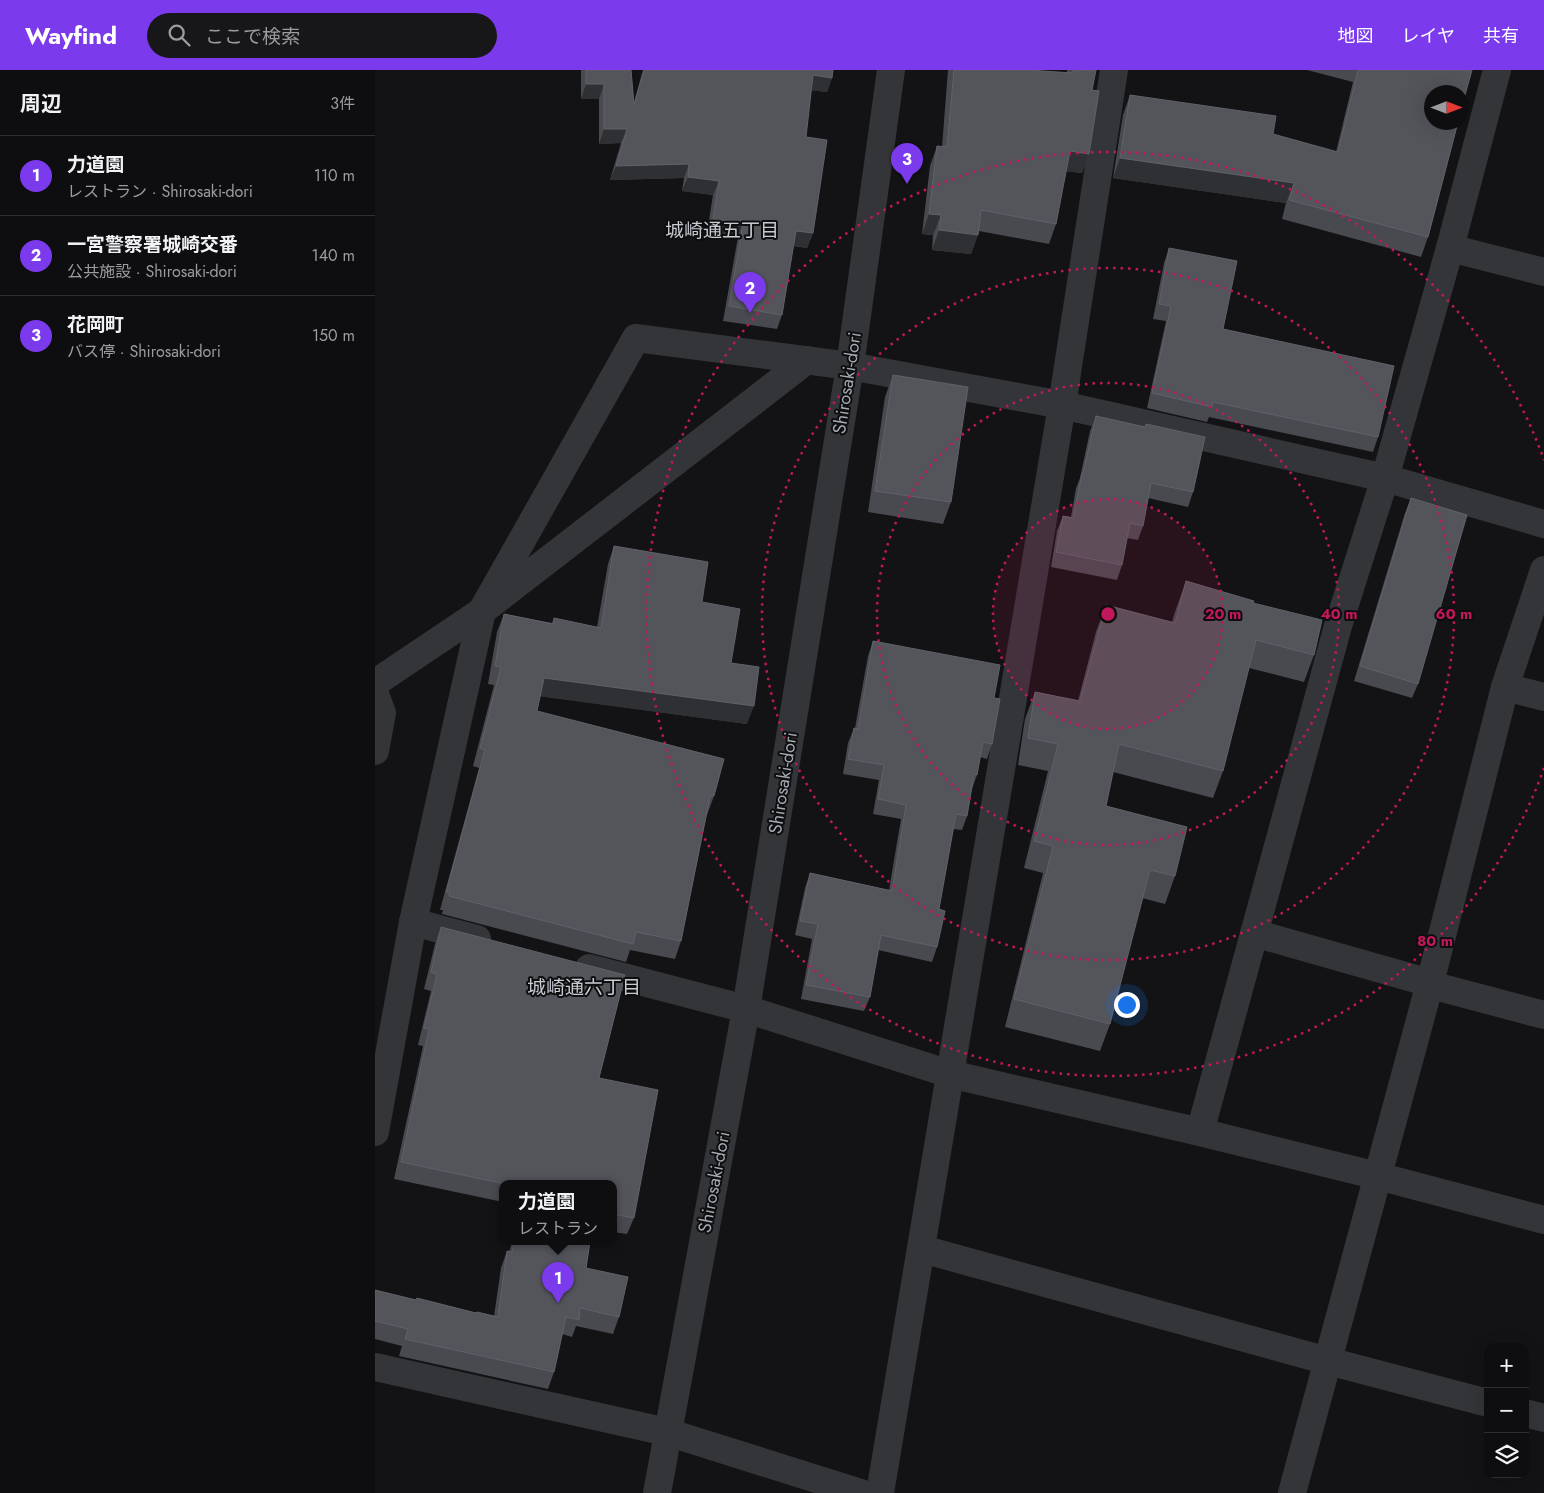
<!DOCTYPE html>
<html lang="ja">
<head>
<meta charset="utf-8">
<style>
	body { margin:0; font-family:Jost,"Noto Sans JP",sans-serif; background:#171719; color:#f1f3f6 }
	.controls { position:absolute; right:15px; bottom:15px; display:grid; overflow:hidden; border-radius:10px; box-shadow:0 5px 20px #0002 }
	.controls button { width:45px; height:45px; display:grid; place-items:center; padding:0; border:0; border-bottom:1px solid #2e2e30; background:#0e0e10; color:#f1f3f6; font:25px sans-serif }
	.compass { position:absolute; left:1049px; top:15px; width:45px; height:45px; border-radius:50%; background:#0e0e10; box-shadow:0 5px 20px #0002; rotate:90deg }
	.you { position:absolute; left:751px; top:934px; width:18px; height:18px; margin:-12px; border:4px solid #fff; border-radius:50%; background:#1a73e8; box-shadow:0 0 0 8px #1a73e833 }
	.badge { display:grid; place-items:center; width:32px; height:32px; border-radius:50%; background:#7c3aed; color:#fff; font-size:16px; font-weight:700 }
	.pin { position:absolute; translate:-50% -41px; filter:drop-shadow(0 1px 2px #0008) }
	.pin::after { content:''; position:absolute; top:26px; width:18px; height:15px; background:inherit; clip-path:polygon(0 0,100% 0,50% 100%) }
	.popup { position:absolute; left:124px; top:1110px; width:118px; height:65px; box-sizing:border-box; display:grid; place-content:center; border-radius:10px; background:#0e0e10; filter:drop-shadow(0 1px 4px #0005); font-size:16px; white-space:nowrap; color:#9b9c9f }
	.popup b { font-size:19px; color:#f1f3f6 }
	.popup::after { content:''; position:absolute; left:50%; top:100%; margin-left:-10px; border:10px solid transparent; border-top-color:#0e0e10 }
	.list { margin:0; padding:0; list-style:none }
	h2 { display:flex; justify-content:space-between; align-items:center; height:65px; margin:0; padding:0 20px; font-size:21px }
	h2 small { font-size:16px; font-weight:400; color:#9b9c9f }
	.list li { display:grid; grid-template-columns:32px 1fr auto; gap:15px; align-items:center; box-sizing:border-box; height:80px; padding:0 20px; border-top:1px solid #2e2e30 }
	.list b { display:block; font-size:19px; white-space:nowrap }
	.list p { margin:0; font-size:16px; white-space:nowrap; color:#9b9c9f }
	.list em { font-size:16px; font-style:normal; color:#9b9c9f }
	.icon { flex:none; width:28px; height:28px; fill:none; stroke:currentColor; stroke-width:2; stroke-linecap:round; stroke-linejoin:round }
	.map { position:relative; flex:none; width:1169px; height:1423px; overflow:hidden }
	header { display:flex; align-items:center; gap:30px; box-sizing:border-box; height:70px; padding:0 25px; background:#7c3aed; color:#fff }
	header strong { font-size:24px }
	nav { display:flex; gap:28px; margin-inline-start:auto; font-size:18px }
	.search { width:350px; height:45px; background:#171719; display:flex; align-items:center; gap:12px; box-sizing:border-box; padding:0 18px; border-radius:28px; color:#9b9c9f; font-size:19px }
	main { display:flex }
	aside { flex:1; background:#0e0e10 }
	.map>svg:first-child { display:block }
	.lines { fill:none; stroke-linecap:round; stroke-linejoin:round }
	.minor { stroke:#343539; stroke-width:28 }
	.tertiary { stroke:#343539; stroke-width:28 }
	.wall { fill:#494a50 }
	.shaded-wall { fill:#2f3034 }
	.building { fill:#53555b; stroke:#606269 }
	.ring { fill:none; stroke:#c2185b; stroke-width:2.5; stroke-dasharray:2.5 5 }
	.labels { text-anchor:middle; stroke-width:4; stroke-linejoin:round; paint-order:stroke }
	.street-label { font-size:18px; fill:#a5abb5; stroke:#0e0e0f }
	.neighbourhood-label { font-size:19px; fill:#c6cad1; stroke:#0e0e0f }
	.centre { fill:#c2185b; stroke:#0e0e0f; stroke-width:2.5 }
	.ring-label { font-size:15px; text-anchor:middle; font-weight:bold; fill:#c2185b; stroke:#0e0e0f; stroke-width:4; stroke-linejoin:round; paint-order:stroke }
</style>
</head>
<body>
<header>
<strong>Wayfind</strong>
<div class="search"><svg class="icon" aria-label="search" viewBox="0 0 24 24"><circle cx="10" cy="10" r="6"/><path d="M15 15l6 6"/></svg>ここで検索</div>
<nav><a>地図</a><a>レイヤ</a><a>共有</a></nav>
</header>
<main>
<aside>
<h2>周辺<small>3件</small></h2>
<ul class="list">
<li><span class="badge">1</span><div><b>力道園</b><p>レストラン · Shirosaki-dori</p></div><em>110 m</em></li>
<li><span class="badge">2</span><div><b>一宮警察署城崎交番</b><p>公共施設 · Shirosaki-dori</p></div><em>140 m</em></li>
<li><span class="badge">3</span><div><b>花岡町</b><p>バス停 · Shirosaki-dori</p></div><em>150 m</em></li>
</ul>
</aside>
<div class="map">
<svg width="1169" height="1423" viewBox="0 0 1169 1423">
	<rect width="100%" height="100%" fill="#131315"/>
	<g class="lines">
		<g class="minor">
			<polyline points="1075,178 1169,202"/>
			<polyline points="0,613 107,541 432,290"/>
			<polyline points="1130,617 1169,627"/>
			<polyline points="38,852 102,869"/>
			<polyline points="879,863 1055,913 1056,915 1169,945"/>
			<polyline points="214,898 371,939 575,1004 825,1062 1003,1106 1169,1150"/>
			<polyline points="0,1062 38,852 107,541 261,268 475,296 687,335 1010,408 1169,454"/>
			<polyline points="825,1062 963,556 1010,408 1075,178 1122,0"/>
			<polyline points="547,1179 953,1291 1113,1333"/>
			<polyline points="0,1297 292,1362 486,1423"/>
			<polyline points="1150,1343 1169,1348"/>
			<polyline points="505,1423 687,335 739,0"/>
			<polyline points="917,1423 1055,913 1130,617 1169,500"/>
		</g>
		<g class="tertiary">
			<polyline points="0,624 7,643 0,681"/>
			<polyline points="282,1423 371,939 475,296 516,0"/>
		</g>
	</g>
	<g class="wall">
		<polygon points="206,0 256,0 259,32 268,0 458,0 457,8 452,22 436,20 431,67 438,163 432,178 418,176 407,245 402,259 348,251 363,167 332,163 338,125 307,121 309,108 235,110 246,73 224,74 224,29 206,29"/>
		<polygon points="573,0 654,0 692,3 692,0 721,0 717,20 714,84 707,103 691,101 681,154 674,174 604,161 596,184 557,180 558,165 547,164 555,96 562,76 567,77"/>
		<polygon points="932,0 1097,0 1053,167 1046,187 907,149 911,133 738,108 748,45 755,25 961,82 978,12"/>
		<polygon points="794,178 848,259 1003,367 998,382 834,347 832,352 772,338 791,251 778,249 789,193"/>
		<polygon points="518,305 576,432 568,454 493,442 510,327"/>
		<polygon points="721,346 770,357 771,354 818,422 813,437 773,428 768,456 763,470 752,468 747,495 742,510 676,497 682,461 688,446 696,447 701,418 705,408 715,361"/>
		<polygon points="1036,428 1043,614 1037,628 979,611 1030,443"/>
		<polygon points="239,476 327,532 356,593 372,654 165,626 162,641 339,726 332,745 332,744 306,871 300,889 255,880 251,892 67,844 68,840 65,840 104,698 98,696 119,615 113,614 122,562 129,544 177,553 179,548 222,557 233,494"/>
		<polygon points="811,511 878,533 939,585 929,612 874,598 848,701 838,728 738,702 731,736 800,806 790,834 767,828 735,954 725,981 630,957 668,803 649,798 673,701 643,695 650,649 660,622 703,631 721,562 731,535 797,552 801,539"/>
		<polygon points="498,571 619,628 617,674 612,689 605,687 602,705 597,719 592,746 587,760 578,759 564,839 562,877 557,892 503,880 495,927 489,941 426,929 437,869 420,865 430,818 435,803 514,820 526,749 498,744 504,710 468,704 473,673 479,658 480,658 493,586"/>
		<polygon points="66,857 224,1008 259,1148 252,1164 238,1162 238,1114 128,1114 128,1132 19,1109 48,976 43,975 56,921 49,919 60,874"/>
		<polygon points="137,1172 215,1172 211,1198 244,1247 238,1264 201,1256 197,1267 187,1264 179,1302 173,1319 24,1286 27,1276 0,1269 0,1220 41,1230 101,1243 119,1246 126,1198 132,1181 134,1182"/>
	</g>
	<g class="shaded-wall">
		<polygon points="438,5 457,8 452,22 433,20"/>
		<polygon points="211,14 229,14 224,29 206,29"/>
		<polygon points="229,59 252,59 246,73 224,74"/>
		<polygon points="695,81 714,84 707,103 687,101"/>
		<polygon points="745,88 919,113 911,133 738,108"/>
		<polygon points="314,94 309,108 235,110 241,96"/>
		<polygon points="313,107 344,111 338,125 307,121"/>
		<polygon points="554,144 566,145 558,165 547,164"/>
		<polygon points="338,149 368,153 363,167 332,163"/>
		<polygon points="564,160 603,165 596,184 557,180"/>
		<polygon points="421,161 438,163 432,178 415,175"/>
		<polygon points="169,608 379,636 372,654 162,626"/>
	</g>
	<g class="building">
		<polygon points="211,0 256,0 259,35 269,0 458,0 457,8 438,5 431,67 452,70 438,163 421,161 407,245 354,236 368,153 338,149 344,111 313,107 314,94 241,96 252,59 229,59 229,14 211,14"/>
		<polygon points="579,0 654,0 697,3 698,0 721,0 717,20 724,21 714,84 695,81 681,154 606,140 603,165 564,160 566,145 554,144 562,76 572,77"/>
		<polygon points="983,0 1097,0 1086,39 1086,22 1056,22 1056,52 1083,52 1053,167 914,130 919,113 745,88 755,25 901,46 898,64 963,82"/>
		<polygon points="794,178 862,191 848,259 1019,296 1003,367 838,332 837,337 777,323 796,236 784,234"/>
		<polygon points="518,305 593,317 576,432 500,421"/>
		<polygon points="721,346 770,357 771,354 830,367 818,422 776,413 768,456 755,453 747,495 681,482 688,446 698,448 707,403 708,403"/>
		<polygon points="1036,428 1092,445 1043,614 985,596"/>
		<polygon points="239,476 333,492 327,532 365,539 356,593 384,597 379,636 169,608 162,641 349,689 339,726 335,726 306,871 261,862 258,874 74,826 75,822 71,822 110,680 105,678 126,597 120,596 129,544 178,554 179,548 226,558"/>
		<polygon points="811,511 879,531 878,533 947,550 939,585 881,570 848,701 744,674 731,736 812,757 800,806 775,800 735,954 639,929 678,776 659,771 683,674 653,668 660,622 705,631 731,535 800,553"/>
		<polygon points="498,571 625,595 619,628 625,629 617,674 608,672 602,705 599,704 592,746 581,744 564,839 570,841 562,877 506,865 495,927 431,915 443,854 425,851 435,803 517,821 531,735 503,729 509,695 473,689 479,658 483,659"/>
		<polygon points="66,857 250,905 224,1008 283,1020 259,1148 238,1144 238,1114 130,1114 26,1092 54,959 49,958 62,904 56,902"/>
		<polygon points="139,1172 215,1172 211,1198 253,1207 244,1247 205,1238 204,1250 191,1247 179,1302 30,1269 33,1259 0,1251 0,1220 41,1230 42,1228 101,1243 102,1242 123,1247 132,1181 137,1182"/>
	</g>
	<circle cx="733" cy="544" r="115" fill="#c2185b" fill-opacity=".12"/>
	<g class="ring">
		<circle cx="733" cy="544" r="115"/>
		<circle cx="733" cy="544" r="231"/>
		<circle cx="733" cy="544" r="346"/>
		<path d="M1169 698A462 462 0 1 1 1169 390"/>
	</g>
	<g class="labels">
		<g class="street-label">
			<text transform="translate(472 313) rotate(-81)" y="6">Shirosaki-dori</text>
			<text transform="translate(408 713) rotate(-81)" y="6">Shirosaki-dori</text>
			<text transform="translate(339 1112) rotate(-79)" y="6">Shirosaki-dori</text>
		</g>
		<g class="neighbourhood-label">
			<text x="347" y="167">城崎通五丁目</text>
			<text x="209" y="924">城崎通六丁目</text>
		</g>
	</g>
	<circle cx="733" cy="544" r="8" class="centre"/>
	<g class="ring-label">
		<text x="848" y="549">20 m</text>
		<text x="964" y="549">40 m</text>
		<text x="1079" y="549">60 m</text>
		<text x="1060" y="876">80 m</text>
	</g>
</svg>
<div class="controls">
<button>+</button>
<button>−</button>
<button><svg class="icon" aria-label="layers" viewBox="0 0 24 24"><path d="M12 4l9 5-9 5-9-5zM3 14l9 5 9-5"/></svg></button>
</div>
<svg class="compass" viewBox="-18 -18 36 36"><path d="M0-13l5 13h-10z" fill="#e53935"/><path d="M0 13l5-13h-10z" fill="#9b9c9f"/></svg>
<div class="you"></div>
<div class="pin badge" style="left:183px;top:1233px">1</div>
<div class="popup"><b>力道園</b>レストラン</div>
<div class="pin badge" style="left:375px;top:243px">2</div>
<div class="pin badge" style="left:532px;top:114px">3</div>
</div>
</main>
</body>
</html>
